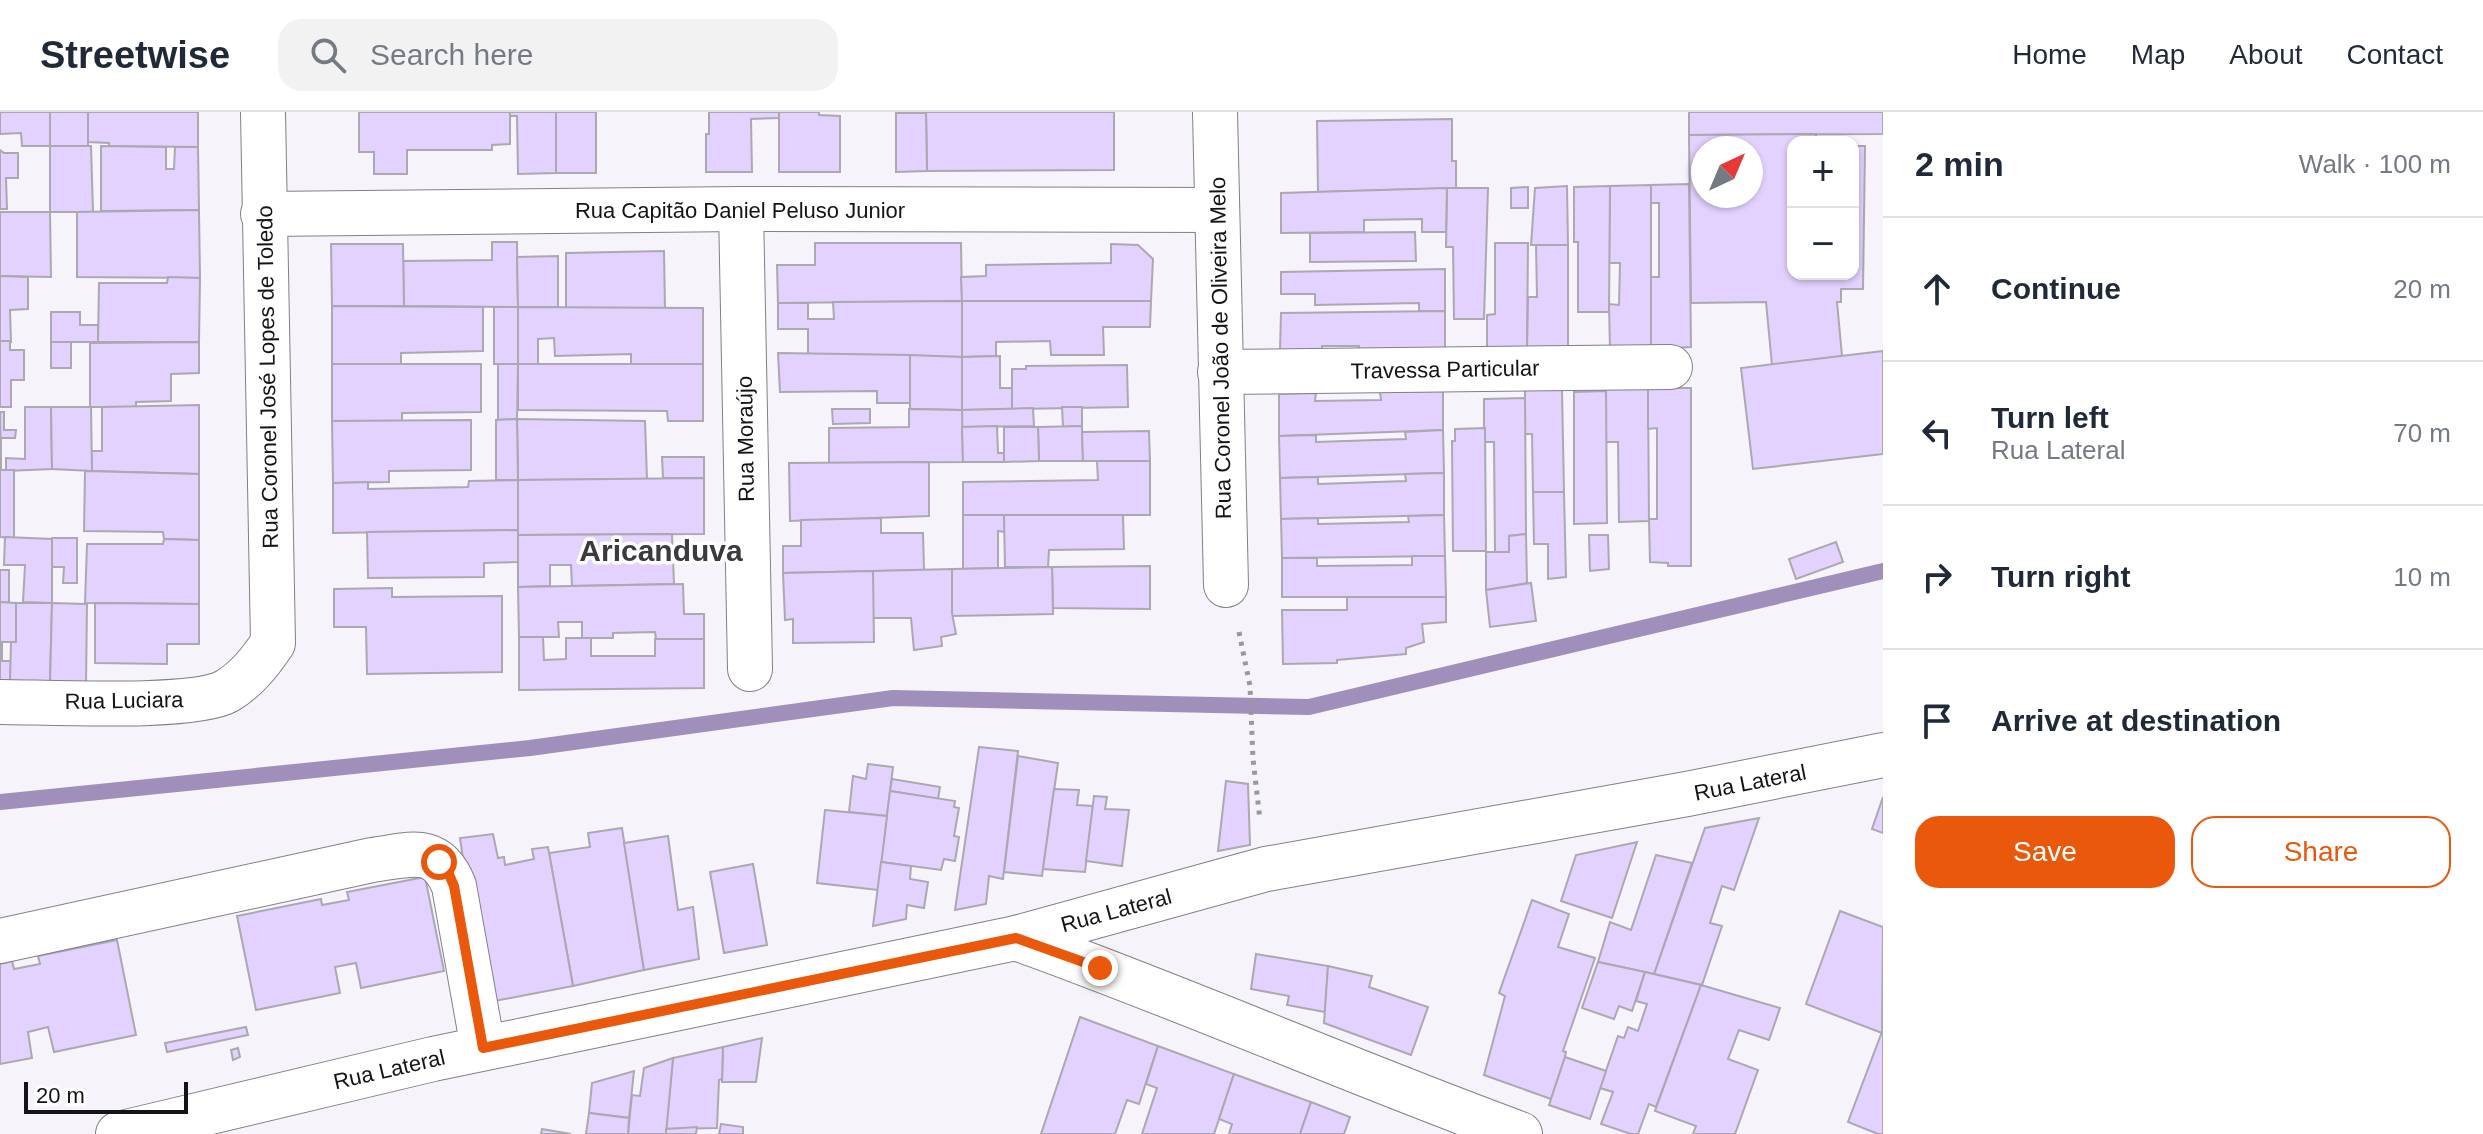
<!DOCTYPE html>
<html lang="en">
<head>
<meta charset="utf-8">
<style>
	body { margin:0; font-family:Helvetica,sans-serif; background:#f2f2f3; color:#1f2937 }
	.controls { position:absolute; right:24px; top:24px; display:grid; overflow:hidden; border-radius:16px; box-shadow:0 2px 6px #0004 }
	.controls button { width:72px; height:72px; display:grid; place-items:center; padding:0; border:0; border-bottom:2px solid #e0e1e3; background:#fff; color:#1f2937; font:40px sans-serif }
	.compass { position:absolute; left:1691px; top:24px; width:72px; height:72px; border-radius:50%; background:#fff; box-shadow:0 2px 6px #0004; rotate:44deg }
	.scale { position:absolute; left:24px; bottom:20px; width:164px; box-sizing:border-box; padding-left:8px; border:4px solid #141316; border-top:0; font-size:22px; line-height:28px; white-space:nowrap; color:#141316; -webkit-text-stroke:6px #fff; paint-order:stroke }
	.stop { position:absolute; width:24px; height:24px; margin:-18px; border:6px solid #ea580c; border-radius:50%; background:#fff }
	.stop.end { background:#ea580c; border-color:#fff; box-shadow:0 2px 8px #0008 }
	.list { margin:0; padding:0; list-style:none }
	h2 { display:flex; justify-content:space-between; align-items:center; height:104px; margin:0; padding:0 32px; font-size:34px }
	h2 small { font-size:26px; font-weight:400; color:#747a83 }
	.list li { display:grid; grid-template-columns:52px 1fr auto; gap:24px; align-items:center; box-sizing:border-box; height:144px; padding:0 32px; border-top:2px solid #e0e1e3 }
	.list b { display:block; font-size:30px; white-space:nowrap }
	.list p { margin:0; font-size:26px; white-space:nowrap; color:#747a83 }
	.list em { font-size:26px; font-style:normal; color:#747a83 }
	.actions { display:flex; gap:16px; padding:24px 32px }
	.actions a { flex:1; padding:18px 0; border:2px solid #ea580c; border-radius:24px; text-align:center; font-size:28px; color:#ea580c }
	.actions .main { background:#ea580c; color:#fff }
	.icon { flex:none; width:44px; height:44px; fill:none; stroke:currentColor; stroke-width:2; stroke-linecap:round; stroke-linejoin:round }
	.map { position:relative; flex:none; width:1883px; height:1022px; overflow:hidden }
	header { display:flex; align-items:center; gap:48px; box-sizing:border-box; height:112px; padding:0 40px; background:#fff; border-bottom:2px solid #e0e1e3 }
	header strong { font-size:38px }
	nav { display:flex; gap:44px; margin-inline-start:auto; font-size:28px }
	.search { width:560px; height:72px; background:#f2f2f3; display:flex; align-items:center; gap:20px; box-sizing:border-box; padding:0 28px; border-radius:24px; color:#747a83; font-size:30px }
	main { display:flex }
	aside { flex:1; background:#fff }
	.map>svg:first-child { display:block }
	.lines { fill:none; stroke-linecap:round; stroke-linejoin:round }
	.stream { stroke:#a08fba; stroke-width:16 }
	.building { fill:#e3d1ff; stroke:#aba8af; stroke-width:2; fill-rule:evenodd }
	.minor-casing { stroke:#827f86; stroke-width:46 }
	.path { stroke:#9a989d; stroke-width:5; stroke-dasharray:4 6; stroke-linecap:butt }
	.minor { stroke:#fff; stroke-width:44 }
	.route { stroke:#ea580c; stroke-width:10 }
	.labels { text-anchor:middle; stroke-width:7; stroke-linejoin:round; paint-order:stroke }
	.street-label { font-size:22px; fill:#141316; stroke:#fff }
	.district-label { font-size:30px; font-weight:bold; fill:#3c393f; stroke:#fff }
</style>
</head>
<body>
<header>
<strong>Streetwise</strong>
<div class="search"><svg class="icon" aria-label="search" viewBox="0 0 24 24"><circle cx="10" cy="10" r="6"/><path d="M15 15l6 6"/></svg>Search here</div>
<nav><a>Home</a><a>Map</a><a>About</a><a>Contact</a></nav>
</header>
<main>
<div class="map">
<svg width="1883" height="1022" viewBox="0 0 1883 1022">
	<rect width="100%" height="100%" fill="#f6f3fa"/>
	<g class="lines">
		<polyline class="stream" points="0,690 530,636 893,586 1309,595 1883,459"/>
	</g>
	<g class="building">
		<polygon points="0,0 50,0 50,34 22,34 21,21 0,22"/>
		<rect x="50" y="0" width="38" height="34"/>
		<polygon points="88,0 198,0 198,35 109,34 109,31 88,30"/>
		<polygon points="359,0 510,0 510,32 492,33 492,38 407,38 407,62 374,62 374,40 359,40"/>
		<polygon points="510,0 556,0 556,61 518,62 517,4 510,4"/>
		<rect x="556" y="0" width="40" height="61"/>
		<polygon points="709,0 779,0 779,6 751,7 752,60 706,60 706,22 709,22"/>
		<polygon points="779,0 819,0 819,3 840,4 840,60 779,60"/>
		<polygon points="1114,0 1114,58 927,59 926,0"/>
		<polygon points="1689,0 1883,0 1883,22 1689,23"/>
		<polygon points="896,1 926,1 927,59 896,60"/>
		<polygon points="1452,7 1452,49 1456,49 1456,76 1318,80 1317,9"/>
		<path d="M1816 22V30H1793V162H1853V34H1865L1863 177H1841V190H1837L1842 244 1772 253 1766 190 1691 191 1689 23ZM1703 36H1751V84H1703Z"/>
		<polygon points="50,34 91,34 93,100 50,100"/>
		<polygon points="101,34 166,35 166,57 174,57 175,35 198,35 199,98 101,99"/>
		<polygon points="0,38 4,41 18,41 18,66 6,66 7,97 0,97"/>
		<polygon points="1689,72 1691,235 1651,237 1651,165 1659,165 1659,91 1651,91 1651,73"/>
		<polygon points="1651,73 1651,237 1610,238 1609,192 1619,193 1620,151 1609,151 1610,74"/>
		<polygon points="1567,74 1568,133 1531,133 1535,76"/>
		<polygon points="1610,74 1609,200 1578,200 1578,130 1574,130 1574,75"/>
		<polygon points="1528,75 1528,96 1511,96 1511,76"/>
		<polygon points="1447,76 1488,76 1484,207 1454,207 1453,135 1446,135"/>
		<polygon points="1447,76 1446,120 1422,120 1422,107 1364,108 1364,120 1281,121 1281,81"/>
		<polygon points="199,98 200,166 77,165 77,100"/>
		<polygon points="0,100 50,100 51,165 0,164"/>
		<polygon points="1415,120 1416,149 1310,150 1310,121"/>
		<polygon points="492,130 517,130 518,195 404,194 403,149 492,148"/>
		<polygon points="815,131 961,131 962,189 778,191 777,153 815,153"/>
		<polygon points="1495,131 1528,131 1527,239 1487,241 1487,203 1495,202"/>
		<polygon points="331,132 403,132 404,194 332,194"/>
		<polygon points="1111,132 1138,133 1153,147 1151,189 962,189 961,165 986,164 986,153 1111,151"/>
		<polygon points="1536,133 1568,133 1568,239 1527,239 1528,185 1537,185"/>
		<polygon points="664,139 665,196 566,196 566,141"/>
		<polygon points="558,144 558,195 518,195 517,145"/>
		<polygon points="1445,157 1445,199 1419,199 1419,191 1315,193 1315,182 1281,182 1281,160"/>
		<polygon points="0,164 28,165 28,197 10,198 11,230 0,229"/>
		<polygon points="168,165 200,166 199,230 98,230 99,171 167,171"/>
		<polygon points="962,189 962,245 808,242 808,217 778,217 778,191 808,191 808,207 834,207 833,190"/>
		<polygon points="962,189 1151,189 1150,215 1103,215 1104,243 1051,243 1050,229 996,230 996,244 962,245"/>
		<polygon points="332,194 483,195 483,239 401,241 401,252 332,252"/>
		<rect x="494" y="195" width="24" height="57"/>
		<polygon points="518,195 703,196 703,252 631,252 631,242 555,244 554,226 538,227 538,252 518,252"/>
		<polygon points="1445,199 1445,240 1358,239 1359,234 1322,234 1322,239 1280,239 1281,201"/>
		<polygon points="51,200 80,200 80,213 98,213 98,230 51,230"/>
		<polygon points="0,229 10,229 10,238 24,238 24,268 11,268 11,295 0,295"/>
		<rect x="51" y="230" width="20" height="26"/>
		<polygon points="199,230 199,261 171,262 171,289 136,290 136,295 90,295 90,231"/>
		<polygon points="1883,239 1883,342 1753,357 1741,256"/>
		<polygon points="778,241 910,243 910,291 877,291 877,279 780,280"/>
		<polygon points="910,243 962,245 962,298 910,297"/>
		<polygon points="1000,244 1000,276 1012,276 1012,297 962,298 962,245"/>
		<polygon points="332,252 481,252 481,300 402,301 402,309 332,309"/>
		<polygon points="498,252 518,252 517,307 498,308"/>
		<polygon points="518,252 703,252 703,309 668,309 667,299 518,298"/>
		<polygon points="1127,253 1128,295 1012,297 1012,257 1026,257 1026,254"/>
		<polygon points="1648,276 1649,409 1619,410 1618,330 1606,330 1606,277"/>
		<polygon points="1648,276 1691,276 1691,454 1668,454 1668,451 1650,450 1649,407 1657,407 1657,316 1648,317"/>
		<polygon points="1525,278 1562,278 1564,380 1533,380 1532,322 1525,322"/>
		<polygon points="1443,279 1443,318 1279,324 1279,282 1316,281 1315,289 1381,288 1380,280"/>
		<polygon points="1606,279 1607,411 1574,412 1574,280"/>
		<polygon points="1525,286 1526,422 1509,424 1509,440 1495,440 1494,330 1484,330 1484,287"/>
		<polygon points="199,293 199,362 92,359 91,339 102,339 102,295"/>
		<polygon points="25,295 51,295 52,357 6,359 6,346 25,347"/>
		<polygon points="51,295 91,295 92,359 52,357"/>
		<polygon points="1062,295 1082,295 1082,314 1063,315"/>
		<polygon points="1033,296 1034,314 962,315 962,298"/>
		<polygon points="832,297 870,297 870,311 833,312"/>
		<polygon points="909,297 962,298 963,350 829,351 829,316 909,315"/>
		<polygon points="0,300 4,300 4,318 16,318 15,326 1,326 1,358"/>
		<polygon points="517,307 645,309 647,367 518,368"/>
		<polygon points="517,307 518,368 496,368 496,308"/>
		<polygon points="471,308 471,358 389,359 389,370 333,371 332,309"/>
		<polygon points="997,314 998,341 1004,341 1004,350 963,350 962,315"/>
		<polygon points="1082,314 1083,349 1039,349 1038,315"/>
		<polygon points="1004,315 1038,315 1039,349 1004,350"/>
		<polygon points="1485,316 1486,439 1453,439 1452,329 1455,329 1455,317"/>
		<polygon points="1443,318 1444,361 1280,366 1279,324 1316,323 1316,330 1406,327 1405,320"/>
		<polygon points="1149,319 1150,349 1083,349 1082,320"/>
		<polygon points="662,345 704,345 704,366 663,366"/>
		<polygon points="1097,349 1150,349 1150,403 963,403 963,370 1098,368"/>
		<polygon points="929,350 929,404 790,409 789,351"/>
		<polygon points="0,358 14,358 14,426 0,425"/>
		<polygon points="85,359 199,362 199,428 164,427 163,420 84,419"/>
		<polygon points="1444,361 1444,403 1281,407 1280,366 1318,365 1318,372 1406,369 1405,362"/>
		<polygon points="704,366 704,422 518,423 518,368"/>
		<polygon points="518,368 518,418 333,421 333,371 368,370 368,377 468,375 469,369"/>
		<polygon points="1533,380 1564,380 1566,465 1548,467 1548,432 1534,432"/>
		<polygon points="963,403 1004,403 1005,420 998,419 998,456 963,457"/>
		<polygon points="1004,403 1123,403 1124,437 1049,438 1048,455 1005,455"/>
		<polygon points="1444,403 1445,444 1282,446 1281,407 1318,406 1318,412 1409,410 1408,404"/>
		<polygon points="881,406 881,421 923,421 924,458 783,461 783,434 801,434 801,408"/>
		<polygon points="518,418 518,450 484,451 484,465 368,466 367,420"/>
		<polygon points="672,422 674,472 572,474 571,453 550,453 550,474 518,475 518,423"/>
		<polygon points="1526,422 1527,471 1486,478 1486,440 1509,440 1509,424"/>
		<polygon points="1589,423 1608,423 1609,457 1590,459"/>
		<polygon points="5,425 52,427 52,491 23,490 25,453 4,453"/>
		<polygon points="52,426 77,426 77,471 63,471 64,455 52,455"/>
		<polygon points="164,427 199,428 199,492 85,491 87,432 163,432"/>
		<polygon points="1836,430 1843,450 1796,467 1789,447"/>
		<polygon points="1412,444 1445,444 1446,485 1282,485 1282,446 1317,446 1317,454 1412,453"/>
		<polygon points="1150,454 1150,497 1053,496 1052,455"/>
		<polygon points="1052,455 1053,502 952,504 952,457"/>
		<polygon points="952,457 952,501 956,522 941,525 942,534 914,538 911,506 873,506 873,459"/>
		<polygon points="0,458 9,458 9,491 0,490"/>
		<polygon points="873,459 874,530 793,531 793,507 785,508 783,461"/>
		<polygon points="1531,471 1536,509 1490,515 1486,478"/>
		<polygon points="683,472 684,502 704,502 704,527 656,527 655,520 613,521 613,526 582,526 582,510 558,510 559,525 519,525 518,475"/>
		<polygon points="392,476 392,485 502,484 502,560 367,562 366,515 334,515 334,477"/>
		<polygon points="1347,485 1446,485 1446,510 1422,512 1424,530 1406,536 1406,542 1337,548 1337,551 1283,552 1282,498 1347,498"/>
		<polygon points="0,490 16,491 16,530 2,530 2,549 11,549 10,569 0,568"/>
		<polygon points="16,491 52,491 50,571 10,569 11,530 16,530"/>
		<polygon points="52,491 87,492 86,572 50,571"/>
		<polygon points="95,491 199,492 199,532 167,532 167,552 95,551"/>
		<polygon points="519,525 543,525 544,548 566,547 566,526 591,526 591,544 655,544 655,527 704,527 704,576 519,578"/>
		<polygon points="979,635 1018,639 1003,767 989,764 986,792 955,798"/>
		<polygon points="1018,644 1058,651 1042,764 1004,760"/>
		<polygon points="868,652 893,655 887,704 849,700 853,664 866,667"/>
		<polygon points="892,667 940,675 938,687 890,679"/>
		<polygon points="1226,669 1248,672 1250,733 1218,739"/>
		<polygon points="1054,677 1079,678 1077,693 1093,694 1085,760 1043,757"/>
		<polygon points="890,679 955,689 954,695 959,696 954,724 959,725 955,749 944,747 941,758 881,750"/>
		<polygon points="1094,684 1107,685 1105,697 1129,698 1122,754 1086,749"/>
		<polygon points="1883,685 1883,721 1872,717"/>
		<polygon points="825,698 887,704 878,778 817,771"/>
		<polygon points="1759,706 1734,778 1722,774 1710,811 1722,814 1702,873 1654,862 1705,716"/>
		<polygon points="622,716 644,858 573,874 549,741 590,735 588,721"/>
		<polygon points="493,722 498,746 504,745 505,753 534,747 532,737 548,735 573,874 484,891 460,726"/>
		<polygon points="668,724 678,798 693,795 699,847 644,858 624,731"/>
		<polygon points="1637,730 1612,806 1561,789 1576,743"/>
		<polygon points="1656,743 1692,751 1654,862 1598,850 1610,810 1631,818"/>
		<polygon points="881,750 911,754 910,767 928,770 924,796 907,793 906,807 873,814"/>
		<polygon points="753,752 767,833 724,841 710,760"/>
		<polygon points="425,765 444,859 361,876 356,851 335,855 340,881 256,898 237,804 321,787 322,793 349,788 347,780"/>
		<polygon points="1532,788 1569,802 1558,835 1595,846 1563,939 1566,940 1565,945 1551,987 1484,963 1505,884 1499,881"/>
		<polygon points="1840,799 1883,815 1882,921 1806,892"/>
		<polygon points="117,828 136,923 54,940 48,915 28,920 32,946 0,952 0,852 12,849 14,857 40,852 38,844"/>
		<polygon points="1256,842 1328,854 1325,900 1287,893 1289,884 1251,877"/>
		<polygon points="1598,850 1645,860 1632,899 1619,894 1614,907 1582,896"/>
		<polygon points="1328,854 1372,864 1369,875 1428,895 1411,943 1324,911"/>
		<polygon points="1645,860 1701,873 1656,995 1649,992 1638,1022 1631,1022 1601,1012 1613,980 1600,976 1618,924 1624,926 1628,915 1638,919 1647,892 1636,889"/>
		<polygon points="1701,873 1780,896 1769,928 1739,918 1728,947 1758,958 1735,1022 1693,1022 1696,1014 1655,999"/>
		<polygon points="1080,905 1158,934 1139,992 1127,988 1115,1022 1041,1022"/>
		<polygon points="246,915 248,923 167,940 165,931"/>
		<polygon points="1883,917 1883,1022 1878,1022 1848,1010"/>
		<polygon points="762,926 756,970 722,970 723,935"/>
		<polygon points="1158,934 1234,962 1214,1022 1142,1022 1157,976 1146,972"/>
		<polygon points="723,935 722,967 719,968 717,1016 666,1017 673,946"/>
		<polygon points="238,936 240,945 233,948 231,938"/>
		<polygon points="1565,945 1606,959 1590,1007 1549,993"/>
		<polygon points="673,946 666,1022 628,1022 632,983 640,984 644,956"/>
		<polygon points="634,959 629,1006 589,1001 592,971"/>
		<polygon points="1234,962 1311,990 1300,1022 1229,1022 1232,1012 1219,1007"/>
		<polygon points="1311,990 1350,1005 1344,1022 1300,1022"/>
		<polygon points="589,1001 629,1006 628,1022 586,1022"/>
		<polygon points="721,1012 743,1015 743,1022 719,1022"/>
		<polygon points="697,1015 696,1022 666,1022 666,1017"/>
		<polygon points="542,1017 571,1022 541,1022"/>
	</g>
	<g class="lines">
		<defs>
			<g id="minor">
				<polyline points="1215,0 1226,473"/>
				<polyline points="741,97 750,557"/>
				<polyline points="263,102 741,97 1217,98"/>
				<polyline points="1220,260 1670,255"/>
				<path d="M0 590C45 590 194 598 227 579 247 567 260 550 273 531L263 0"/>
				<path d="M1016 826C1186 887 1351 960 1520 1022"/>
				<path d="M0 829 372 748C410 743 437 731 454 774L483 936"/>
				<polyline points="118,1022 433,947 1016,826 1266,757 1687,682 1883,643"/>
			</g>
		</defs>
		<use href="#minor" class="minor-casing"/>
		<polyline class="path" points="1239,520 1250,574 1253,647 1260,708"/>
		<use href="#minor" class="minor"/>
	</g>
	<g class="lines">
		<polyline class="route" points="439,750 448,760 454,774 483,936 1016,826 1100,856"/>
	</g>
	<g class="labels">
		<g class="street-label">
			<text x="740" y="106">Rua Capitão Daniel Peluso Junior</text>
			<text transform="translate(1220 236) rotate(-91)" y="8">Rua Coronel João de Oliveira Melo</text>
			<text transform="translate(1445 257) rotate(-1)" y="8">Travessa Particular</text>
			<text transform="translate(267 265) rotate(-91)" y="8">Rua Coronel José Lopes de Toledo</text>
			<text transform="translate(745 327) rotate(-91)" y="8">Rua Moraújo</text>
			<text transform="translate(124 588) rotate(-1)" y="8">Rua Luciara</text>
			<text transform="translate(1750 670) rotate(-11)" y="8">Rua Lateral</text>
			<text transform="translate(1116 798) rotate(-15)" y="8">Rua Lateral</text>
			<text transform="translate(389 957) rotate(-13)" y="8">Rua Lateral</text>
		</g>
		<g class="district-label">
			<text x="661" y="449">Aricanduva</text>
		</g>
	</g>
</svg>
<div class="controls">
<button>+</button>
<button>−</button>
</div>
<svg class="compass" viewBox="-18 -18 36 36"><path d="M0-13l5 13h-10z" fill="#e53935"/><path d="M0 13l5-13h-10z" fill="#747a83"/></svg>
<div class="scale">20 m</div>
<div class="stop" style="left:439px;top:750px"></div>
<div class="stop end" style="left:1100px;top:856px"></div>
</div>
<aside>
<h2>2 min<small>Walk · 100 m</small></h2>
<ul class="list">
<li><svg class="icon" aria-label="ahead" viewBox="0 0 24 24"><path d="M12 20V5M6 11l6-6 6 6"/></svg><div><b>Continue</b></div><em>20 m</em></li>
<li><svg class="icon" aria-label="left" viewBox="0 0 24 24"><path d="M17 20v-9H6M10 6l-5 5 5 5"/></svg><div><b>Turn left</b><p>Rua Lateral</p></div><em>70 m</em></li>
<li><svg class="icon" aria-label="right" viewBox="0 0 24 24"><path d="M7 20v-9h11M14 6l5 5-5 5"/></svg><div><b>Turn right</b></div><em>10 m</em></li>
<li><svg class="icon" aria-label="arrive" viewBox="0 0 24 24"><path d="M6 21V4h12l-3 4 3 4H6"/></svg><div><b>Arrive at destination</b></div></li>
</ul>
<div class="actions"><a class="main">Save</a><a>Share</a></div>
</aside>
</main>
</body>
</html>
